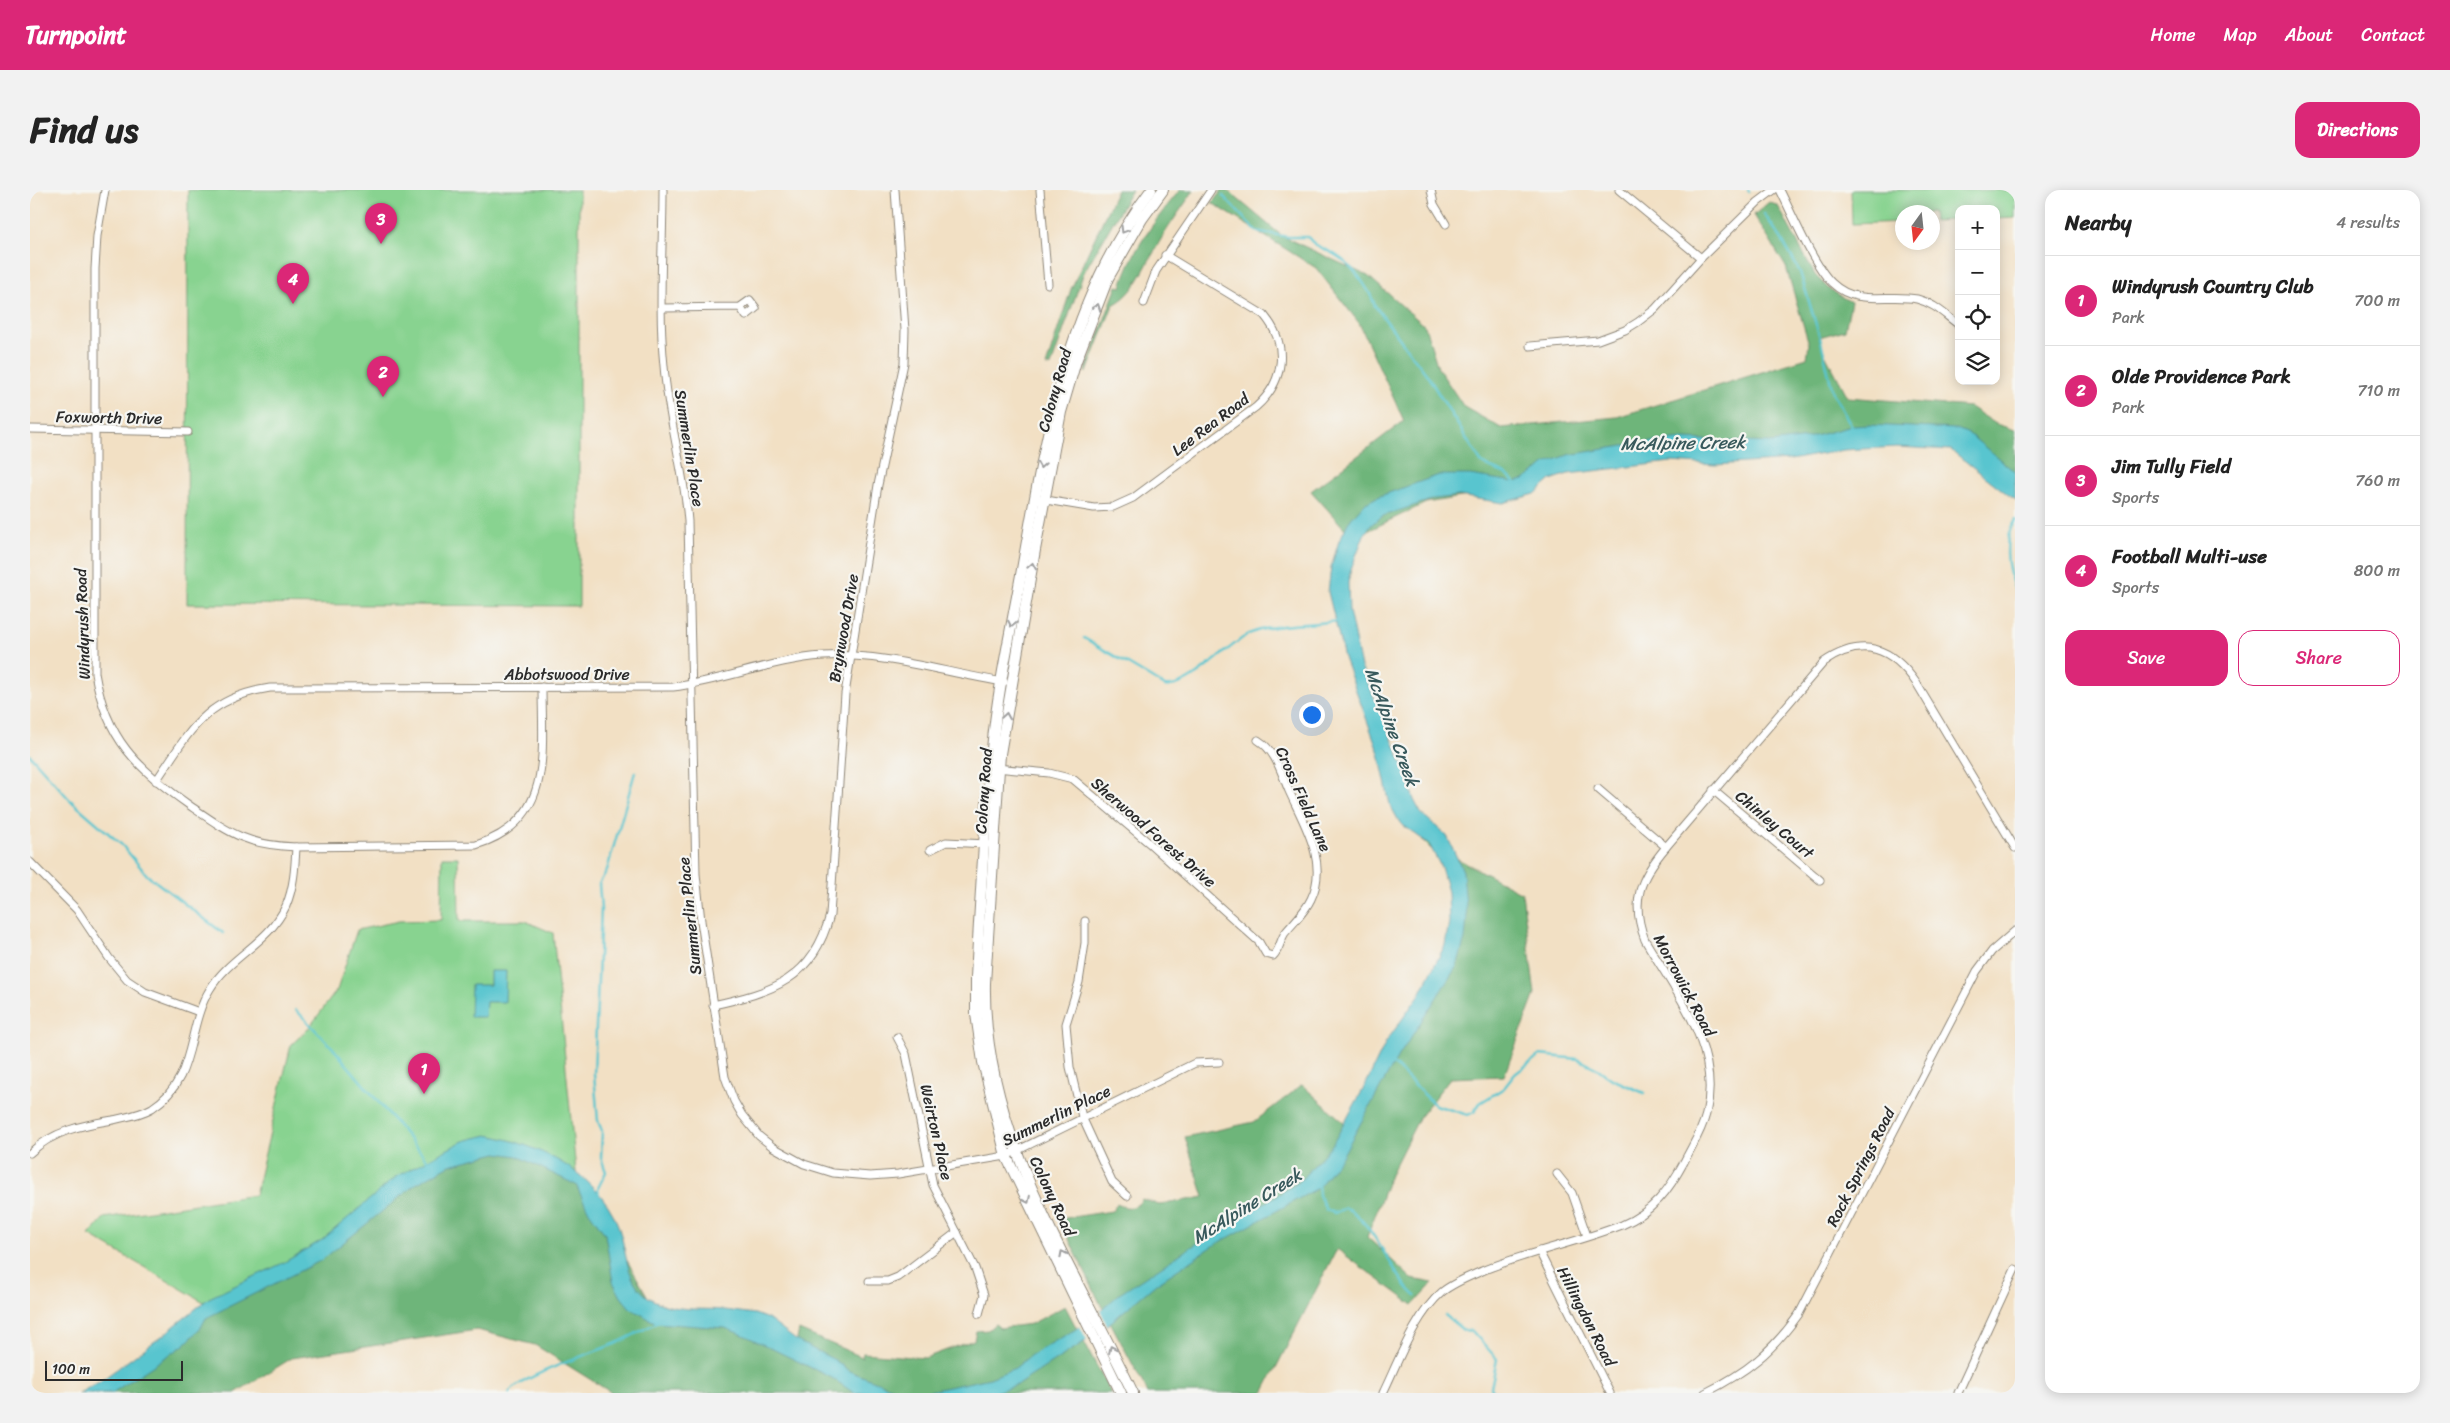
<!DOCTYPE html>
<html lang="en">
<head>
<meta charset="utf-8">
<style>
	body { margin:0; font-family:Sriracha,sans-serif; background:#f2f2f2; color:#222 }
	.controls { position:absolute; right:15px; top:15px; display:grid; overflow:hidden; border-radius:10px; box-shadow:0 2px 12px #0003 }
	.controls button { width:45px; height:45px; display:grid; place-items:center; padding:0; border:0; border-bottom:1px solid #e0e0e0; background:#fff; color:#222; font:25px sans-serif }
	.compass { position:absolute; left:1865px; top:15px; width:45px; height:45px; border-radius:50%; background:#fff; box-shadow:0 2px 12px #0003; rotate:195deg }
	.scale { position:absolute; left:15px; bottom:12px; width:138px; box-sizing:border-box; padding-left:5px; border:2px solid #2b2b2b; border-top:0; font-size:14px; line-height:18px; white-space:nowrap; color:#2b2b2b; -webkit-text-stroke:4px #f6f6f2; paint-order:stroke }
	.you { position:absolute; left:1281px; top:524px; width:18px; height:18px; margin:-12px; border:4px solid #fff; border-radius:50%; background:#1a73e8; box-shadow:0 0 0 8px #1a73e833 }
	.badge { display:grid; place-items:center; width:32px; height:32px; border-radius:50%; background:#db2777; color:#fff; font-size:16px; font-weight:700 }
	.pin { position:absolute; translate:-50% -41px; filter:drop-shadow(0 1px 2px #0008) }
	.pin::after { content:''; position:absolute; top:26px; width:18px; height:15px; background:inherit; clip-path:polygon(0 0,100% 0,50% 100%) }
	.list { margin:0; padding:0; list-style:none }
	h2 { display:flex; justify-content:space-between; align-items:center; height:65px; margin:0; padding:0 20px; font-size:21px }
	h2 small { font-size:16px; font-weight:400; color:#767676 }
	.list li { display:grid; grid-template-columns:32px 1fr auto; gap:15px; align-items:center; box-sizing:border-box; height:90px; padding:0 20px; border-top:1px solid #e0e0e0 }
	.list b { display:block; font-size:19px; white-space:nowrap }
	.list p { margin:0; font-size:16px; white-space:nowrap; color:#767676 }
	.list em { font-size:16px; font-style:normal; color:#767676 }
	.actions { display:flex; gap:10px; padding:15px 20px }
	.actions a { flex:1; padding:11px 0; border:1px solid #db2777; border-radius:15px; text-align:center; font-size:18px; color:#db2777 }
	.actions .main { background:#db2777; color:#fff }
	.icon { flex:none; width:28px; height:28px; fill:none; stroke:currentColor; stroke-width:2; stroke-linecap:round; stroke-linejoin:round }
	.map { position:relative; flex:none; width:1985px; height:1203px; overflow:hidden; border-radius:15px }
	header { display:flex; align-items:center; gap:30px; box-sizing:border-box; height:70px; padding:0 25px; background:#db2777; color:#fff }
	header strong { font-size:24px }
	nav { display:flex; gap:28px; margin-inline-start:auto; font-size:18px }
	.intro { display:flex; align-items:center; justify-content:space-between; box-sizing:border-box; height:120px; padding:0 30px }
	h1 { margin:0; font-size:35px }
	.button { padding:12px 22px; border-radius:15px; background:#db2777; color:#fff; font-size:18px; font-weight:700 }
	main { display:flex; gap:30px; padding:0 30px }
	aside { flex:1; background:#fff; border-radius:15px; box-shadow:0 2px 12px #0003 }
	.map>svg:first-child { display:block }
	.green { fill:#88d390; stroke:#5a7f5e }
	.forest { fill:#6eb57a; stroke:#4c7052 }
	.water { fill:#58c5cf; stroke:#42787d }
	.pier { fill:#f2e0c4 }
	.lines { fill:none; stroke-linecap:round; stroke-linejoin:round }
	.stream { stroke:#58c5cf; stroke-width:2.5 }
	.minor-casing { stroke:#8e8678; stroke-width:9 }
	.secondary-casing { stroke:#8e8678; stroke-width:12 }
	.minor { stroke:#fff; stroke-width:7 }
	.secondary { stroke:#fff; stroke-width:10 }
	.oneway { stroke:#a0a0a0 }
	.labels { text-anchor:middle; stroke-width:4.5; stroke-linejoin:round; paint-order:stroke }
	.street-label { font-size:16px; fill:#2b2b2b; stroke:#f6f6f2 }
	.water-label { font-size:18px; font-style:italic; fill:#38595c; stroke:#f6f6f2 }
</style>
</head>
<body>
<header>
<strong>Turnpoint</strong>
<nav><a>Home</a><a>Map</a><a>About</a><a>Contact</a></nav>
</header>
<div class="intro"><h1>Find us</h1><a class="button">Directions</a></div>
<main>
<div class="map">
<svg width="1985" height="1203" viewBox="0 0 1985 1203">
	<rect width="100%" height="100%" fill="#f6f6f2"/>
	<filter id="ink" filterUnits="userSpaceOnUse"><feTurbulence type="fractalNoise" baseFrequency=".02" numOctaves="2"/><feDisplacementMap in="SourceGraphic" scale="10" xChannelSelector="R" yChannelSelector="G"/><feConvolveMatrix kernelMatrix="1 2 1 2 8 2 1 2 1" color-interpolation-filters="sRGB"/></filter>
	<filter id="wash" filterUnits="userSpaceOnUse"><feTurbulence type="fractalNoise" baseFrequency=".0096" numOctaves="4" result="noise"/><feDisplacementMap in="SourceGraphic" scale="20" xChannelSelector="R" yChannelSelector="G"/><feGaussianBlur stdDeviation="1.12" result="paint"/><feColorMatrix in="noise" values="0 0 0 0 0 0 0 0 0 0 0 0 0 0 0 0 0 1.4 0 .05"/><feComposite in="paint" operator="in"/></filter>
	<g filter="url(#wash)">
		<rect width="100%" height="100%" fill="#f2e0c4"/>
		<g class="green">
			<polygon points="158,0 549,0 549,416 157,414"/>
			<polygon points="1821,0 1985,0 1985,28 1966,29 1966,19 1929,19 1929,30 1903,31 1902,22 1872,22 1872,32 1822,34"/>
			<polygon points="412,667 428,667 429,731 495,731 523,743 547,992 297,1053 179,1115 59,1045 74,1028 225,1005 261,855 278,839 307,800 327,740 369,731 411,730"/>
		</g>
		<g class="forest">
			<polygon points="1087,0 1102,0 1054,82 1021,176 1016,176 1041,99"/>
			<path d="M1150 0H1164C1151 20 1135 40 1124 62 1112 82 1105 104 1083 115L1057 182H1055L1087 96 1091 97C1101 61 1126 29 1150 0Z"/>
			<polygon points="1192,0 1197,0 1252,46 1338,86 1395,136 1408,178 1434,217 1471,238 1587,227 1777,168 1779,154 1756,77 1724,25 1739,12 1748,16 1785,85 1801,101 1821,112 1815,140 1789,147 1794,162 1818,207 1940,217 1966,234 1985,240 1985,294 1913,242 1559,273 1479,299 1396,313 1323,348 1281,301 1374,231 1329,133 1286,78 1182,13"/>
			<path d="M1392 650 1492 703 1505 804 1474 886 1420 888 1390 926 1360 985 1337 1047 1382 1089 1403 1093 1383 1115 1307 1059 1233 1203H1118L1070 1113 1029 1029 1082 1021 1087 1014C1097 1019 1106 1019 1112 1009L1129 1015 1174 1007 1155 947 1224 932 1272 895 1318 936 1429 755 1421 679Z"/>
			<polygon points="459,954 526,975 562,1009 619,1109 764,1163 769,1140 832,1167 833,1163 895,1168 944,1150 946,1141 958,1140 965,1134 970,1138 1001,1134 1035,1116 1081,1203 582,1203 505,1155 447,1140 262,1168 205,1203 65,1203 179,1115 297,1053 338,1016"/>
		</g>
		<g class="water">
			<polygon points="1839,235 1927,239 1939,244 1985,282 1985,310 1921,260 1867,257 1814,260 1760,270 1685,275 1641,272 1538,284 1521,290 1505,304 1473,313 1429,306 1404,309 1353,326 1342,334 1334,345 1321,379 1318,393 1319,421 1331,477 1375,579 1384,610 1391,623 1417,646 1433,681 1437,728 1435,749 1427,776 1363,875 1313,965 1288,998 1185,1055 1126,1094 1068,1143 989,1194 963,1203 890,1203 960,1188 985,1178 1001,1165 1060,1131 1088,1105 1158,1059 1269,992 1302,955 1335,896 1356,852 1390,804 1415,755 1419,732 1418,702 1411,677 1399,654 1370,633 1360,615 1349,563 1314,468 1298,402 1301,377 1309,351 1319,331 1334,314 1347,307 1409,285 1440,285 1484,292 1494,290 1517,273 1538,265 1611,253 1654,249 1740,253 1777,248 1822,236"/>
			<polygon points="460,781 476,781 475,812 456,812 455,827 440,827 441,795 460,795"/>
			<path d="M457 945C510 954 577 988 591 1045 598 1071 597 1095 623 1110 645 1122 671 1118 695 1120 705 1121 715 1123 725 1124L738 1129 767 1151 805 1170 819 1181 871 1201 884 1203H824L802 1188 718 1147 695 1138 626 1133 600 1118 591 1107 583 1092 575 1044 559 1022 546 995 487 966 467 963 420 975 386 994 292 1070 176 1128 170 1139 154 1155 82 1203H49L69 1192 132 1146 179 1108 253 1073 292 1050 366 987 433 951Z"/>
		</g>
		<polygon class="pier" points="1070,1120 1078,1137 1058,1152 1049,1134"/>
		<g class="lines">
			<g class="stream">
				<polyline points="1718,0 1719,1"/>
				<path d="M1193 6 1226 41 1258 47H1278C1284 57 1297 59 1307 66 1323 76 1339 98 1345 116L1397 185 1451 272C1462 282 1474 278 1485 293"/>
				<polyline points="1734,24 1751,48 1770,82 1791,151 1803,203 1822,237"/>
				<path d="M1985 330C1972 350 1977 379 1985 400"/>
				<path d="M1054 448 1135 496C1159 500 1198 455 1219 444 1241 433 1284 435 1307 431"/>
				<polyline points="0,565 40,610 92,655 117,685 193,743"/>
				<polyline points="266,820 302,857 398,971"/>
				<polyline points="1361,872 1405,915 1438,925 1444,922 1450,913 1474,898 1485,884 1510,865 1548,869 1568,879 1582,889 1614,903"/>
				<path d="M1288 995 1289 1005 1296 1020 1305 1023 1315 1018C1340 1025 1364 1089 1386 1106"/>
				<polyline points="569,1008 568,998 576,982 571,968 572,941 568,931 564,884 571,719 569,694 577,680 605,582"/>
				<polyline points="1415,1125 1433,1140 1442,1141 1467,1169 1461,1198 1465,1203"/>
				<path d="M479 1203C491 1186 565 1162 587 1153 601 1147 614 1139 628 1132"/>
			</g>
		</g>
	</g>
	<g filter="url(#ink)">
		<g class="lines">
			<defs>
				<g id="minor">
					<path d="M75 0 67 46 65 79V483C76 549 107 578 159 615 200 643 215 655 266 657L446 655C524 631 512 563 512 497"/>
					<path d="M633 0C633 58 628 118 634 176 638 229 654 279 658 331L666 684 671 731 695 887 704 911 712 925 729 946 743 957 774 974 803 983 840 986 868 984 976 966 1165 873 1189 872"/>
					<polyline points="1010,0 1018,94"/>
					<polyline points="1401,0 1404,14 1416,34"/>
					<polyline points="1589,0 1671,68"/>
					<path d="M1750 0C1762 24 1784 76 1802 93 1827 117 1858 103 1887 109 1904 113 1915 125 1929 135"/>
					<polyline points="1114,113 1126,81 1181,0"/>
					<polyline points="632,118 710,117 716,126 726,118 720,110 710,117"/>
					<polyline points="1500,156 1568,150 1595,140 1608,132 1625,119 1671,68 1728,12 1744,0"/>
					<polyline points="0,239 158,242"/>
					<path d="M1010 309 1064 318 1083 317 1103 308 1226 217C1255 191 1259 155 1234 125L1135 65"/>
					<path d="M966 578 1019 583 1043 589 1119 653 1229 752 1236 764 1243 766C1250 760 1250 750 1255 743 1264 732 1275 722 1281 709 1299 673 1274 634 1259 601 1251 583 1246 561 1228 550"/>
					<path d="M126 591C160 541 175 508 240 498L643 497C693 491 745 469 793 466 853 462 915 483 974 492"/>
					<polyline points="1568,599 1636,657"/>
					<polyline points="1683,600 1790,690"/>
					<polyline points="900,660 916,652 957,654"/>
					<polyline points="0,672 47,720 79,768 97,790 115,802 169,822"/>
					<polyline points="1055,731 1055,753 1049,792 1036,834 1040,877 1052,927 1082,992 1097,1006"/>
					<path d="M683 815C742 802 783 790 800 725L815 504 848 295 874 173 875 140 865 0"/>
					<polyline points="867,847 876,864 903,995 945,1078 954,1105 949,1124"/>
					<path d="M0 963C23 941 52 935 83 930 96 927 110 925 122 918 168 888 155 840 180 799 201 765 238 754 256 716 264 697 265 677 266 657"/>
					<polyline points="1527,984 1542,1003 1557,1046"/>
					<polyline points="1509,1061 1580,1203"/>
					<polyline points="839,1091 858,1091 868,1087 927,1042"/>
					<path d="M1353 1203C1368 1172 1385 1125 1412 1102 1423 1093 1438 1087 1452 1081 1497 1062 1546 1053 1592 1035 1623 1022 1639 1000 1654 972 1662 956 1672 941 1676 924 1692 859 1646 803 1615 750 1600 711 1610 688 1636 657L1794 472C1833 446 1862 457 1887 494L1985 658"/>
					<path d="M1675 1203C1717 1182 1742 1162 1769 1124L1947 781 1962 761 1985 741"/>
					<polyline points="1928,1203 1985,1079"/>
				</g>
				<g id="secondary">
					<path d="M1091 1203 976 966 953 872 946 824V788C950 712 954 635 962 559 968 495 983 432 994 368 1017 239 1040 107 1121 0"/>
					<path d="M1103 1203C1041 1072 952 943 955 793L970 564 1005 360 1031 222 1046 171 1078 88 1112 29 1133 0"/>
				</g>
			</defs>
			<use href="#minor" class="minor-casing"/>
			<use href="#secondary" class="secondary-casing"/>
			<use href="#minor" class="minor"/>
			<use href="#secondary" class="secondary"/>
		</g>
		<defs><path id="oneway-chevron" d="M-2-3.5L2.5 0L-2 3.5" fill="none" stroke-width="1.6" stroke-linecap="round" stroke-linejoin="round" transform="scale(1.25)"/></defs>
		<g class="oneway">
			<use href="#oneway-chevron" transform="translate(1094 40) rotate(121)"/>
			<use href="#oneway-chevron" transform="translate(1067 117) rotate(-70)"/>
			<use href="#oneway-chevron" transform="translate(1011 275) rotate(100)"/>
			<use href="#oneway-chevron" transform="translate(1002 376) rotate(-80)"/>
			<use href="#oneway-chevron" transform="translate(982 434) rotate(101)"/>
			<use href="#oneway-chevron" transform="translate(976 526) rotate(-81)"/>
			<use href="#oneway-chevron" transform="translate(997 1010) rotate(64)"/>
			<use href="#oneway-chevron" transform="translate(1033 1064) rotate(-117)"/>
			<use href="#oneway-chevron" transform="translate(1082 1159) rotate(-116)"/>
		</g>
	</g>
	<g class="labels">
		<g class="street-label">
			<text transform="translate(1024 200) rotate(-74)" y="6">Colony Road</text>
			<text transform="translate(79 227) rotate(1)" y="6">Foxworth Drive</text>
			<text transform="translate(1180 234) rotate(-37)" y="6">Lee Rea Road</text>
			<text transform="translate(660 258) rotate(81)" y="6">Summerlin Place</text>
			<text transform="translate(52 434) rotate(-92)" y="6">Windyrush Road</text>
			<text transform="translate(813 438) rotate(-80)" y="6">Brynwood Drive</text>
			<text x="537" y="490">Abbotswood Drive</text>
			<text transform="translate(953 601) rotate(-86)" y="6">Colony Road</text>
			<text transform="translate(1274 609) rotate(66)" y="6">Cross Field Lane</text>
			<text transform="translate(1745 634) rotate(40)" y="6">Chinley Court</text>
			<text transform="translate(1124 642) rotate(41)" y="6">Sherwood Forest Drive</text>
			<text transform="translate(659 726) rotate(-96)" y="6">Summerlin Place</text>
			<text transform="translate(1655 795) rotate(62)" y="6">Morrowick Road</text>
			<text transform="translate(1026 925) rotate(-26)" y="6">Summerlin Place</text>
			<text transform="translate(907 942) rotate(77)" y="6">Weirton Place</text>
			<text transform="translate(1830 977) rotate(-63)" y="6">Rock Springs Road</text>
			<text transform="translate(1023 1006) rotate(65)" y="6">Colony Road</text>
			<text transform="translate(1557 1126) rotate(63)" y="6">Hillingdon Road</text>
		</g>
		<g class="water-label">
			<text transform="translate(1653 253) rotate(-1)" y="6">McAlpine Creek</text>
			<text transform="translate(1362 537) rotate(70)" y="6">McAlpine Creek</text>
			<text transform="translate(1217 1016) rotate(-32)" y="6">McAlpine Creek</text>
		</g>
	</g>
</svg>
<div class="controls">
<button>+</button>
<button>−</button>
<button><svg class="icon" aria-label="locate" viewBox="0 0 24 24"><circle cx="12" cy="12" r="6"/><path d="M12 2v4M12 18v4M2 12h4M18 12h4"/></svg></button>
<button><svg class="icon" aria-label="layers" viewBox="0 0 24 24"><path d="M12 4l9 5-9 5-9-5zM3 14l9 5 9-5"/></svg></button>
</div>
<svg class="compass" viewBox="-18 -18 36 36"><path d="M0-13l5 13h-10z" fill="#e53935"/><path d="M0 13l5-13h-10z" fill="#767676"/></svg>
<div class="scale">100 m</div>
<div class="you"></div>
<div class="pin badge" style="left:394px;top:904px">1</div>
<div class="pin badge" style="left:353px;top:207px">2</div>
<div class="pin badge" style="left:351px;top:54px">3</div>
<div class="pin badge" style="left:263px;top:114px">4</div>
</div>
<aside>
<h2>Nearby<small>4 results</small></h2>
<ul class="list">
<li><span class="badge">1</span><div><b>Windyrush Country Club</b><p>Park</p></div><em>700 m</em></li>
<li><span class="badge">2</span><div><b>Olde Providence Park</b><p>Park</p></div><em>710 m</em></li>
<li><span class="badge">3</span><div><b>Jim Tully Field</b><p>Sports</p></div><em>760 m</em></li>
<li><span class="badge">4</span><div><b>Football Multi-use</b><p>Sports</p></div><em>800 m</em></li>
</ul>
<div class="actions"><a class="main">Save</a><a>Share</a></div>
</aside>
</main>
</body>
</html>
